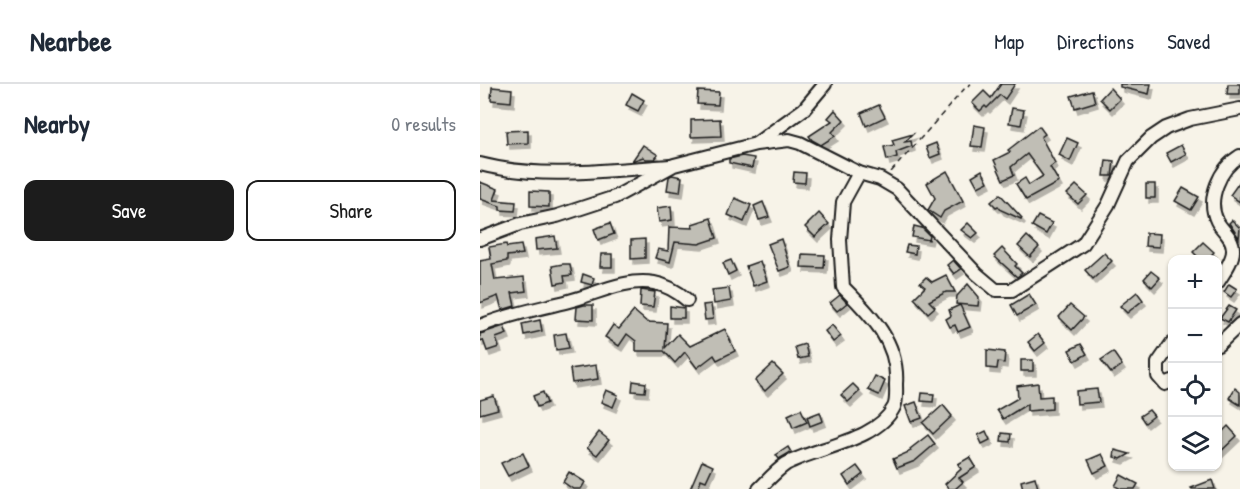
<!DOCTYPE html>
<html lang="en">
<head>
<meta charset="utf-8">
<style>
	body { margin:0; font-family:"Patrick Hand",sans-serif; background:#f2f2f3; color:#1f2937 }
	.controls { position:absolute; right:18px; bottom:18px; display:grid; overflow:hidden; border-radius:12px; box-shadow:0 2px 4px #0004 }
	.controls button { width:54px; height:54px; display:grid; place-items:center; padding:0; border:0; border-bottom:2px solid #e0e1e3; background:#fff; color:#1f2937; font:30px sans-serif }
	.list { margin:0; padding:0; list-style:none }
	h2 { display:flex; justify-content:space-between; align-items:center; height:78px; margin:0; padding:0 24px; font-size:26px }
	h2 small { font-size:20px; font-weight:400; color:#747a83 }
	.actions { display:flex; gap:12px; padding:18px 24px }
	.actions a { flex:1; padding:14px 0; border:2px solid #1c1c1c; border-radius:12px; text-align:center; font-size:21px; color:#1c1c1c }
	.actions .main { background:#1c1c1c; color:#fff }
	.icon { flex:none; width:33px; height:33px; fill:none; stroke:currentColor; stroke-width:2; stroke-linecap:round; stroke-linejoin:round }
	.map { position:relative; flex:none; width:760px; height:405px; overflow:hidden }
	header { display:flex; align-items:center; gap:36px; box-sizing:border-box; height:84px; padding:0 30px; background:#fff; border-bottom:2px solid #e0e1e3 }
	header strong { font-size:28px }
	nav { display:flex; gap:33px; margin-inline-start:auto; font-size:21px }
	main { display:flex }
	aside { flex:1; background:#fff }
	.map>svg:first-child { display:block }
	.building { fill:#c0beb5; stroke:#1c1c1c; stroke-width:1.5; filter:url(#shadow) }
	.lines { fill:none; stroke-linecap:round; stroke-linejoin:round }
	.minor-casing { stroke:#1c1c1c; stroke-width:16 }
	.path { stroke:#1c1c1c; stroke-width:1.5; stroke-dasharray:6 4.5; stroke-linecap:butt }
	.minor { stroke:#f7f3e8; stroke-width:12 }
</style>
</head>
<body>
<header>
<strong>Nearbee</strong>
<nav><a>Map</a><a>Directions</a><a>Saved</a></nav>
</header>
<main>
<aside>
<h2>Nearby<small>0 results</small></h2>
<ul class="list">
</ul>
<div class="actions"><a class="main">Save</a><a>Share</a></div>
</aside>
<div class="map">
<svg width="760" height="405" viewBox="0 0 760 405">
	<defs>
		<filter id="shadow"><feDropShadow dx="3" dy="5" stdDeviation="0" flood-color="#0004"/></filter>
	</defs>
	<rect width="100%" height="100%" fill="#f7f3e8"/>
	<filter id="ink" filterUnits="userSpaceOnUse"><feTurbulence type="fractalNoise" baseFrequency=".0167" numOctaves="2"/><feDisplacementMap in="SourceGraphic" scale="12" xChannelSelector="R" yChannelSelector="G"/><feConvolveMatrix kernelMatrix="1 2 1 2 8 2 1 2 1" color-interpolation-filters="sRGB"/></filter>
	<g filter="url(#ink)">
		<g class="building">
			<polygon points="521,0 535,0 525,15 520,11 507,24 505,22 500,27 492,19 504,7 511,14"/>
			<polygon points="640,0 671,0 669,10 640,3"/>
			<polygon points="748,0 760,0 760,10 747,10"/>
			<polygon points="12,3 32,5 31,18 11,16"/>
			<polygon points="630,4 640,15 630,25 620,15"/>
			<polygon points="612,6 615,18 595,24 591,12"/>
			<polygon points="218,7 239,8 238,21 217,20"/>
			<polygon points="152,9 164,16 158,27 146,21"/>
			<polygon points="399,21 405,33 386,42 381,29"/>
			<polygon points="532,24 544,26 541,41 529,39"/>
			<polygon points="355,26 364,36 352,48 355,52 341,61 332,56 329,52 352,37 348,34"/>
			<polygon points="240,35 241,52 211,53 211,36"/>
			<polygon points="494,41 505,43 502,63 491,62"/>
			<polygon points="559,42 565,50 561,53 575,79 570,83 579,98 546,116 536,100 545,94 549,101 563,92 547,70 531,83 534,91 523,96 514,76 530,68 528,66"/>
			<polygon points="48,46 48,59 27,60 26,47"/>
			<polygon points="433,50 425,58 431,57 432,62 416,68 417,73 407,76 404,63 414,61 412,56"/>
			<polygon points="587,54 598,59 590,77 579,71"/>
			<polygon points="456,59 460,70 450,74 446,63"/>
			<polygon points="163,61 178,71 175,75 166,75 163,73 152,77"/>
			<polygon points="701,61 706,70 691,78 686,69"/>
			<polygon points="262,72 274,74 272,84 249,79 249,75"/>
			<polygon points="626,76 634,77 632,92 624,92"/>
			<polygon points="502,86 508,98 498,103 492,92"/>
			<polygon points="467,87 483,117 464,127 460,134 448,126 455,114 447,99"/>
			<polygon points="314,88 326,89 325,99 313,98"/>
			<polygon points="192,91 202,93 200,108 187,106 189,93"/>
			<polygon points="760,97 760,118 750,111"/>
			<polygon points="0,98 18,105 14,116 36,118 35,127 20,126 20,122 0,115"/>
			<rect x="666" y="100" width="9" height="14"/>
			<polygon points="596,101 607,111 598,120 587,110"/>
			<polygon points="703,104 719,113 711,126 695,117"/>
			<polygon points="50,107 69,108 69,123 50,122"/>
			<polygon points="520,110 542,134 541,135 521,126 518,122 516,123 511,118"/>
			<polygon points="255,114 271,121 264,138 248,131"/>
			<polygon points="283,118 289,133 279,136 274,122"/>
			<polygon points="191,122 192,136 179,138 177,124"/>
			<polygon points="339,129 349,140 335,153 325,143"/>
			<polygon points="558,132 572,139 566,150 552,142"/>
			<polygon points="231,134 237,154 219,160 195,158 190,178 175,174 178,165 188,167 189,143 213,144 212,140"/>
			<polygon points="752,136 760,144 759,154 749,139"/>
			<polygon points="130,139 134,150 118,156 114,145"/>
			<polygon points="488,139 498,149 492,154 481,146"/>
			<polygon points="434,142 442,144 450,152 449,156 432,153"/>
			<polygon points="666,149 680,150 679,163 665,162"/>
			<polygon points="75,152 77,164 56,166 55,155"/>
			<polygon points="547,152 559,163 550,173 538,162"/>
			<polygon points="165,155 165,174 151,175 151,156"/>
			<polygon points="301,155 310,183 299,187 288,160"/>
			<polygon points="723,158 734,168 727,176 721,176 713,168"/>
			<polygon points="26,160 27,163 41,161 43,170 27,172 27,177 12,180 15,196 44,193 46,207 32,209 35,222 22,226 18,212 0,219 0,177 11,175 9,163"/>
			<polygon points="427,161 436,162 435,170 425,168"/>
			<polygon points="522,164 537,180 535,182 542,189 537,193 514,172"/>
			<polygon points="624,169 632,177 613,195 605,186"/>
			<polygon points="121,170 132,170 132,183 120,183"/>
			<polygon points="322,170 345,171 344,184 321,183"/>
			<polygon points="251,176 256,187 248,191 243,179"/>
			<polygon points="473,176 481,185 474,190 467,181"/>
			<polygon points="280,177 287,197 273,202 266,182"/>
			<polygon points="83,180 90,180 92,191 84,192 85,198 75,200 72,182"/>
			<polygon points="671,187 680,194 672,203 664,195"/>
			<polygon points="103,190 114,194 112,201 101,198"/>
			<polygon points="466,191 475,208 466,208 449,217 455,223 448,229 434,214 445,203 440,199 446,193 452,198"/>
			<polygon points="488,200 499,213 498,222 476,220 477,212"/>
			<polygon points="749,200 757,205 751,213 744,208"/>
			<polygon points="249,204 251,217 234,220 232,206"/>
			<polygon points="161,206 175,208 173,223 160,222"/>
			<polygon points="657,208 663,216 647,229 640,222"/>
			<polygon points="549,210 556,221 537,232 531,221"/>
			<polygon points="360,211 367,219 357,227 350,219"/>
			<polygon points="231,220 233,235 225,236 223,221"/>
			<polygon points="104,221 113,221 113,236 96,235 97,223"/>
			<polygon points="480,221 490,243 478,248 475,241 470,243 466,235 471,232 469,226"/>
			<polygon points="590,221 604,233 592,246 579,233"/>
			<polygon points="190,222 204,224 204,234 190,234"/>
			<polygon points="749,222 756,226 748,238 740,234"/>
			<polygon points="154,227 167,238 187,239 185,264 198,250 210,262 245,245 255,267 237,276 234,271 217,284 205,268 195,279 184,267 156,267 156,257 147,250 139,262 125,253 133,241 139,245"/>
			<polygon points="60,236 62,247 44,251 42,240"/>
			<polygon points="352,241 361,252 353,258 345,247"/>
			<polygon points="24,242 27,250 16,254 19,263 7,267 3,256 0,257 0,250"/>
			<polygon points="86,249 89,264 76,266 74,251"/>
			<polygon points="558,250 565,259 555,267 548,258"/>
			<polygon points="325,260 328,273 318,275 315,263"/>
			<polygon points="601,260 607,270 595,277 589,266"/>
			<polygon points="507,266 525,268 524,279 518,278 517,285 507,284"/>
			<polygon points="633,268 642,281 631,289 621,276"/>
			<rect x="541" y="276" width="12" height="11"/>
			<polygon points="293,280 303,290 285,307 275,297"/>
			<polygon points="116,281 118,295 92,299 90,285"/>
			<polygon points="395,292 405,297 399,311 388,306"/>
			<polygon points="153,297 166,299 165,308 152,307"/>
			<polygon points="558,299 559,313 572,312 572,325 547,327 547,320 523,335 517,326 538,314 537,302"/>
			<polygon points="373,300 380,307 368,318 361,311"/>
			<polygon points="755,304 760,308 760,321 749,314"/>
			<polygon points="617,305 619,318 597,320 596,307"/>
			<polygon points="126,306 138,311 133,323 121,318"/>
			<polygon points="63,308 67,319 57,323 53,312"/>
			<polygon points="442,309 454,310 453,318 441,317"/>
			<polygon points="14,312 18,325 0,330 0,316"/>
			<polygon points="436,318 442,334 431,338 425,322"/>
			<polygon points="463,321 472,332 453,350 443,339"/>
			<polygon points="321,325 327,338 313,344 308,331"/>
			<polygon points="669,326 674,332 665,339 660,332"/>
			<polygon points="340,328 343,337 330,342 327,333"/>
			<polygon points="748,342 757,352 738,370 738,352"/>
			<polygon points="506,347 510,356 502,360 498,351"/>
			<polygon points="119,348 129,356 117,371 107,364"/>
			<polygon points="522,349 531,350 530,358 521,357"/>
			<polygon points="448,351 455,360 435,377 417,384 413,375 431,367 430,365"/>
			<polygon points="308,363 311,368 299,375 296,371"/>
			<polygon points="635,366 650,370 641,375 634,373"/>
			<polygon points="43,369 49,382 28,392 21,379"/>
			<polygon points="622,370 628,382 614,389 608,376"/>
			<polygon points="490,373 496,383 479,394 483,398 475,405 469,405 465,400 481,385 478,380"/>
			<polygon points="222,377 233,382 226,397 221,395 218,405 210,405"/>
			<polygon points="377,382 383,390 369,401 363,392"/>
			<polygon points="89,388 105,398 101,405 93,405 83,398"/>
			<polygon points="641,391 658,400 655,405 641,405 635,402"/>
			<polygon points="555,393 558,404 543,405 541,397"/>
			<polygon points="732,396 735,405 712,405 711,404"/>
		</g>
		<g class="lines">
			<defs>
				<g id="minor">
					<polyline points="277,59 324,25 345,0"/>
					<path d="M0 80C61 96 128 86 190 82"/>
					<polyline points="0,155 40,140 77,132 135,113 194,81 276,60 309,56 320,59 379,89 400,95 417,105 497,190 516,206 532,206 603,160 628,121 648,77 671,54 686,44 710,35 760,25"/>
					<path d="M738 198C743 190 754 175 753 165 753 153 742 147 737 137 726 115 740 84 760 72"/>
					<path d="M0 242C29 230 58 225 89 217 116 210 145 194 174 199 186 201 198 208 207 216"/>
					<polyline points="692,259 678,279 678,292 685,300 692,297"/>
					<polyline points="738,261 760,240"/>
					<path d="M279 405C287 397 297 386 306 380 337 363 397 357 414 323 417 317 416 307 416 300 419 258 390 230 363 203L360 156 363 118 379 89"/>
				</g>
			</defs>
			<use href="#minor" class="minor-casing"/>
			<polyline class="path" points="411,88 486,3 491,0"/>
			<use href="#minor" class="minor"/>
		</g>
	</g>
</svg>
<div class="controls">
<button>+</button>
<button>−</button>
<button><svg class="icon" aria-label="locate" viewBox="0 0 24 24"><circle cx="12" cy="12" r="6"/><path d="M12 2v4M12 18v4M2 12h4M18 12h4"/></svg></button>
<button><svg class="icon" aria-label="layers" viewBox="0 0 24 24"><path d="M12 4l9 5-9 5-9-5zM3 14l9 5 9-5"/></svg></button>
</div>
</div>
</main>
</body>
</html>
